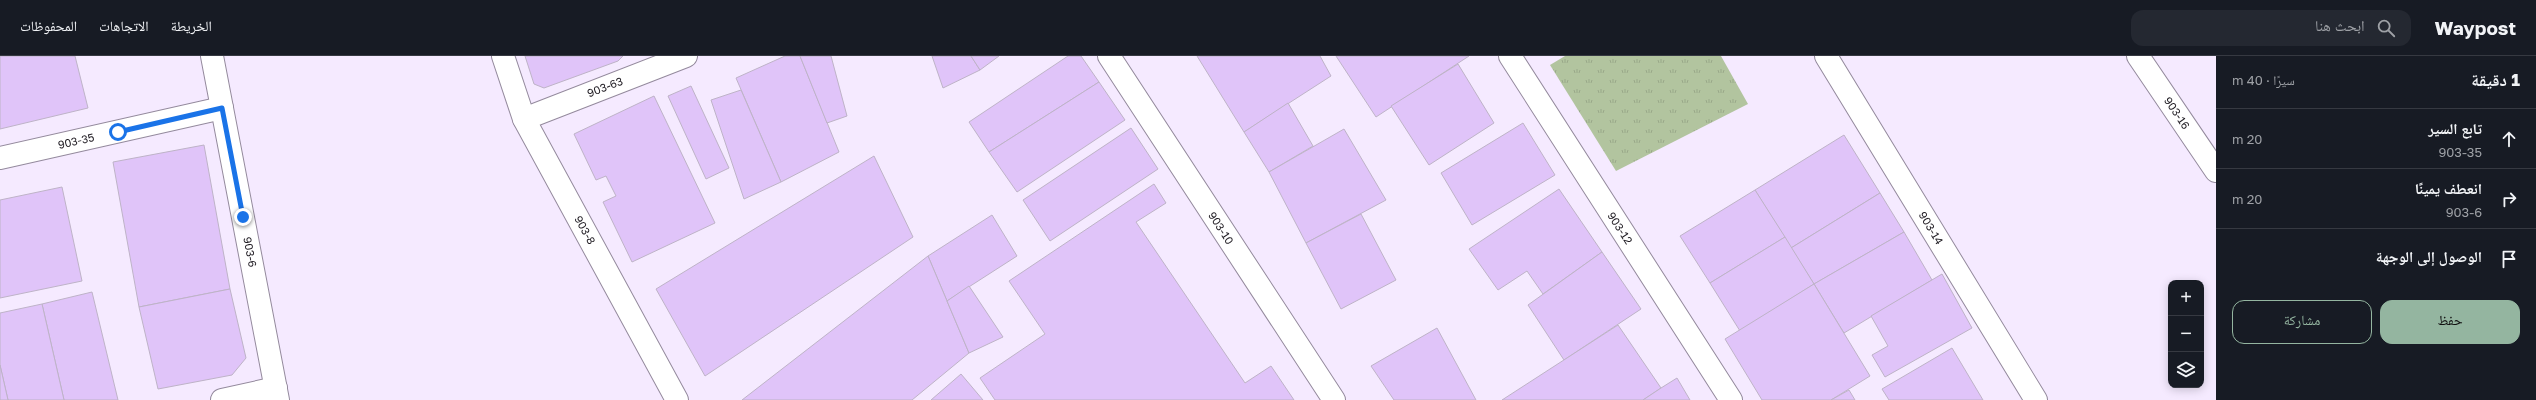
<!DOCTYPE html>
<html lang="ar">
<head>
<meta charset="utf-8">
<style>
	body { margin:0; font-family:"Golos Text","Noto Naskh Arabic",sans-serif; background:#242831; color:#f1f3f6; direction:rtl }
	.controls { position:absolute; right:12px; bottom:12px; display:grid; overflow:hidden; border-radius:8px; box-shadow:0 2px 10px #0003 }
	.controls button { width:36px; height:36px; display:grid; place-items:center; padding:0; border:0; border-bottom:1px solid #363941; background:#171b24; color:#f1f3f6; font:20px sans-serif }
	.stop { position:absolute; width:12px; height:12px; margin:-9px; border:3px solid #1a73e8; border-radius:50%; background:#fff }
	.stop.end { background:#1a73e8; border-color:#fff; box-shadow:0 1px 4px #0008 }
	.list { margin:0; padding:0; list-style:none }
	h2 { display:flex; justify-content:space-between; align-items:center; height:52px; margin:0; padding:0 16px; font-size:17px }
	h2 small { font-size:13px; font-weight:400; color:#9ea1a6 }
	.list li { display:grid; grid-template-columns:26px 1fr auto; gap:12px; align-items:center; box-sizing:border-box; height:60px; padding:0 16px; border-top:1px solid #363941 }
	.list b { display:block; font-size:15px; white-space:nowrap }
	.list p { margin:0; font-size:13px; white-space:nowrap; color:#9ea1a6 }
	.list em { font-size:13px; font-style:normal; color:#9ea1a6 }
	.actions { display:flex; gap:8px; padding:12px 16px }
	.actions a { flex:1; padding:9px 0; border:1px solid #94b5a0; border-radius:12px; text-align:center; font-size:14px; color:#94b5a0 }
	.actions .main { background:#94b5a0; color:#111 }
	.icon { flex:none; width:22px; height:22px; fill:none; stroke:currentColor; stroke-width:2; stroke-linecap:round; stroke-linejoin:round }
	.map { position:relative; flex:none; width:2216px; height:344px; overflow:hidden; direction:ltr }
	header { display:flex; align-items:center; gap:24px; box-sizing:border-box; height:56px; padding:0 20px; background:#171b24; border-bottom:1px solid #363941 }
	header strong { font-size:19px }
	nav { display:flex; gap:22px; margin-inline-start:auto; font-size:14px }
	.search { width:280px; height:36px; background:#242831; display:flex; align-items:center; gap:10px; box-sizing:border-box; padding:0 14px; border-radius:12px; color:#9ea1a6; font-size:15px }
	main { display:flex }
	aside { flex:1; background:#171b24 }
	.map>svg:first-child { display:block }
	.park { fill:url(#park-tufts) }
	.building { fill:#e0c4f9; stroke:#beb3c7 }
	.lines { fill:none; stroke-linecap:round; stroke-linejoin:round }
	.minor-casing { stroke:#948a9d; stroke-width:24 }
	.minor { stroke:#fff; stroke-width:22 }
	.route { stroke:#1a73e8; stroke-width:5 }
	.labels { text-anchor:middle; stroke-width:4; stroke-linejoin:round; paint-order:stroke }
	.street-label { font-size:11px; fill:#1e1a21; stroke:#fff }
</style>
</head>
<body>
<header>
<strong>Waypost</strong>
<div class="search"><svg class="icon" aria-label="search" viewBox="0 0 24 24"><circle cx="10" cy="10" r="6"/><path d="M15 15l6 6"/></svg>ابحث هنا</div>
<nav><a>الخريطة</a><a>الاتجاهات</a><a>المحفوظات</a></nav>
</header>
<main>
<aside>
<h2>1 دقيقة<small>سيرًا · 40 m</small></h2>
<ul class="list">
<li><svg class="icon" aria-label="ahead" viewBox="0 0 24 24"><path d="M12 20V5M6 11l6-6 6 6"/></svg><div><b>تابع السير</b><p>903-35</p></div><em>20 m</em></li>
<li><svg class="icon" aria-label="right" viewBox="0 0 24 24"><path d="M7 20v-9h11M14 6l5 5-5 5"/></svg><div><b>انعطف يمينًا</b><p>903-6</p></div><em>20 m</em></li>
<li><svg class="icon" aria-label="arrive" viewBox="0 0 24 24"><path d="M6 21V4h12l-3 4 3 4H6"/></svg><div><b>الوصول إلى الوجهة</b></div></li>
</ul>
<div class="actions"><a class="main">حفظ</a><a>مشاركة</a></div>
</aside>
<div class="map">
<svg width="2216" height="344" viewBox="0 0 2216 344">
	<defs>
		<pattern id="park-tufts" width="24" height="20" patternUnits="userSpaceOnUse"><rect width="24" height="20" fill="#b2c49f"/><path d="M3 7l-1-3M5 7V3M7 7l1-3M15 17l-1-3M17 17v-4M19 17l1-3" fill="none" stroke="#99a889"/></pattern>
	</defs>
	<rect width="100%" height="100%" fill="#f5eaff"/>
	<polygon class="park" points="1565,0 1721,0 1748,48 1616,115 1550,9"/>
	<g class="building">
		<polygon points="0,0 75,0 88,52 0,73"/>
		<polygon points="525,0 623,0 618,5 544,32 534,28"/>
		<polygon points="785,0 800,0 839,96 781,126 736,22"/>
		<polygon points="800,0 831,0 847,60 827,67"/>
		<polygon points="932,0 971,0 980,14 943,32"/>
		<polygon points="971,0 999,0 980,14"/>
		<polygon points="1068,0 1081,0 1099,26 989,96 969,66"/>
		<polygon points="1197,0 1320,0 1331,20 1244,76"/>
		<polygon points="1336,0 1469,0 1376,61"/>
		<polygon points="1458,8 1494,67 1429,109 1391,50"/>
		<polygon points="1099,26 1125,64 1017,136 989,96"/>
		<polygon points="691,30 729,112 706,123 668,40"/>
		<polygon points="741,34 781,126 744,143 711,44"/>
		<polygon points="654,40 715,167 632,206 603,146 616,140 606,120 596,124 574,78"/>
		<polygon points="1288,47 1313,90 1269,116 1244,76"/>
		<polygon points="1523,67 1555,119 1472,169 1441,117"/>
		<polygon points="1131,72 1158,113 1050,185 1023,144"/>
		<polygon points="1344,73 1386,144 1306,187 1269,116"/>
		<polygon points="1844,79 1880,137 1791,192 1755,134"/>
		<polygon points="204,89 230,233 139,251 113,106"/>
		<polygon points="874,100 913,181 705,320 656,233"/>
		<polygon points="1154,128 1166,147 1136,166 1245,327 1271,310 1294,344 995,344 980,322 1045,278 1009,225"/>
		<polygon points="62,131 82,225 0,242 0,144"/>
		<polygon points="1559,133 1602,196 1543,238 1527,215 1498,234 1469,193"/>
		<polygon points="1755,134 1785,181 1710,227 1680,180"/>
		<polygon points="1880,137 1904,176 1814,228 1791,192"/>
		<polygon points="1361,158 1396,224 1341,253 1306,187"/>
		<polygon points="992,159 1017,200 947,245 928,200"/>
		<polygon points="1904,176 1932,224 1844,277 1814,228"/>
		<polygon points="1785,181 1814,228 1740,275 1710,227"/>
		<polygon points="1602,196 1641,253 1564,304 1528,249"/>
		<polygon points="928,200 969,297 912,344 742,344"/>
		<polygon points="1942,218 1972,272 1885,321 1872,299 1888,290 1871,260"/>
		<polygon points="1814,228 1870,320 1831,344 1762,344 1725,283"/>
		<polygon points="969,230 1003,281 969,297 947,245"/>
		<polygon points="230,233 246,302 232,319 158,333 139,251"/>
		<polygon points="92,236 118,344 64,344 42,248"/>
		<polygon points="42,248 64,344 8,344 0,309 0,257"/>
		<polygon points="1618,269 1661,332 1643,344 1502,344"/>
		<polygon points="1437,272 1476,344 1394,344 1371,310"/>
		<polygon points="1952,292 1983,344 1889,344 1882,333"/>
		<polygon points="0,309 8,344 0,344"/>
		<polygon points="961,318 983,344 931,344"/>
		<polygon points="1677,322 1690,344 1643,344 1661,332"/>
		<polygon points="1849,334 1855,344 1831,344"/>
	</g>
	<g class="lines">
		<defs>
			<g id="minor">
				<polyline points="212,0 278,344"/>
				<polyline points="503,0 524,63 677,344"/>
				<polyline points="1109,0 1334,344"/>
				<polyline points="1510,0 1731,344"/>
				<polyline points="1826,0 2036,344"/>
				<polyline points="2138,0 2216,115"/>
				<polyline points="524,63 686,0"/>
				<polyline points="0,102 222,52"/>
				<polyline points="222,344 276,332"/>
			</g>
		</defs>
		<use href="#minor" class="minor-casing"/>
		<use href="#minor" class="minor"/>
	</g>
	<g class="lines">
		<polyline class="route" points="118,76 222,52 243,161"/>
	</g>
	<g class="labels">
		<g class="street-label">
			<text transform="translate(605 31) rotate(-21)" y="4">903-63</text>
			<text transform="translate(2177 57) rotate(56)" y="4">903-16</text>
			<text transform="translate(76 85) rotate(-13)" y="4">903-35</text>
			<text transform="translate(1221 172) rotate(57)" y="4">903-10</text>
			<text transform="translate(1620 172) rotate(57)" y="4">903-12</text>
			<text transform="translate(1931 172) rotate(59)" y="4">903-14</text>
			<text transform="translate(585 174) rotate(61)" y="4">903-8</text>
			<text transform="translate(250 196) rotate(79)" y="4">903-6</text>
		</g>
	</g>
</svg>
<div class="controls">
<button>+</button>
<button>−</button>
<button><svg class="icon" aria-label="layers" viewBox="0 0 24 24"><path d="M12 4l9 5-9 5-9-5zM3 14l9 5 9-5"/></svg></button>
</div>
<div class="stop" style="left:118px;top:76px"></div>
<div class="stop end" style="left:243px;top:161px"></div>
</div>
</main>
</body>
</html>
